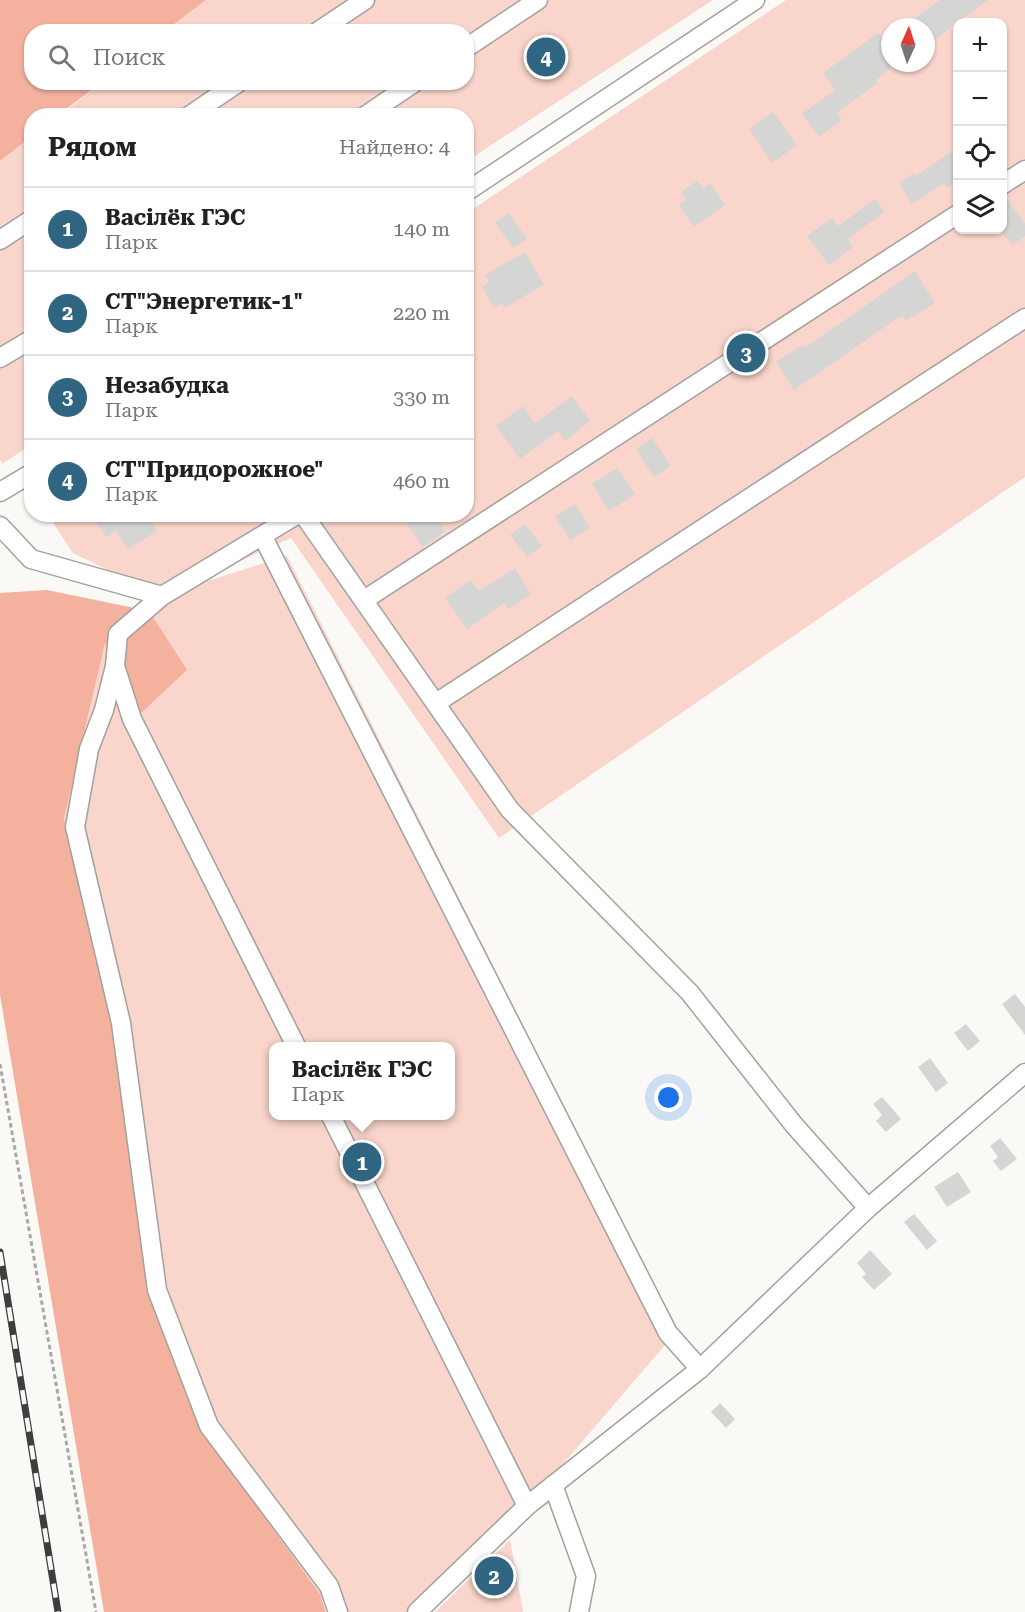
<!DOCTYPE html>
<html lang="ru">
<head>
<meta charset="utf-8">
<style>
	body { margin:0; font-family:"Roboto Serif",serif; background:#f6f6f6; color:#222 }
	.controls { position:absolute; right:18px; top:18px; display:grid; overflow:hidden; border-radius:12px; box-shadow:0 2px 4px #0004 }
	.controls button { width:54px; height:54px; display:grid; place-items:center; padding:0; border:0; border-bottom:2px solid #e0e0e0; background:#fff; color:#222; font:30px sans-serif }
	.compass { position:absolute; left:881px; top:18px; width:54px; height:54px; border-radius:50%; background:#fff; box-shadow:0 2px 4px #0004; rotate:3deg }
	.you { position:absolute; left:669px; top:1098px; width:21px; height:21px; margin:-15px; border:4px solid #fff; border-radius:50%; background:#1a73e8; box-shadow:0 0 0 9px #1a73e833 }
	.badge { display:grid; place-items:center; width:39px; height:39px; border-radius:50%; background:#306581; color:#fff; font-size:20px; font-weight:700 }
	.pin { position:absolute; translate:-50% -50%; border:3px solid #fff; box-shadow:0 2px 6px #0006 }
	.popup { position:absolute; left:269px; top:1042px; width:186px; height:78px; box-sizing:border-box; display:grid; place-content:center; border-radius:12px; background:#fff; filter:drop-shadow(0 2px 4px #0005); font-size:20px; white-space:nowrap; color:#767676 }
	.popup b { font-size:22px; color:#222 }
	.popup::after { content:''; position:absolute; left:50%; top:100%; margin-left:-12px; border:12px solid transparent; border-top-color:#fff }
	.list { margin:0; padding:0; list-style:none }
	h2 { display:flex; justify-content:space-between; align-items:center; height:78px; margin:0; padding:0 24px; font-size:26px }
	h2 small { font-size:20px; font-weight:400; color:#767676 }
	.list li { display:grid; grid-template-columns:39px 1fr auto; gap:18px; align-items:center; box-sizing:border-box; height:84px; padding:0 24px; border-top:2px solid #e0e0e0 }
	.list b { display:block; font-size:22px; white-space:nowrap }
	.list p { margin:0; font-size:20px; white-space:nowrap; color:#767676 }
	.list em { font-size:20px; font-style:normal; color:#767676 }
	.icon { flex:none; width:33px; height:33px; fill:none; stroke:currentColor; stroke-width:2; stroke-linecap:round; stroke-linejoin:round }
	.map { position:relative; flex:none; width:1025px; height:1612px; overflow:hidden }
	.search { position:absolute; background:#fff; box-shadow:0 2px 4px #0004; left:24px; top:24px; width:450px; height:66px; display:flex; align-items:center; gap:15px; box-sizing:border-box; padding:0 21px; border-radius:24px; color:#767676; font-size:22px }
	.panel { position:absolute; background:#fff; box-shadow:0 2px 4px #0004; left:24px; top:108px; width:450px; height:414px; border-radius:24px }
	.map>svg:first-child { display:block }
	.green { fill:#f9d5cb; fill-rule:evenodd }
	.forest { fill:#f4b19e }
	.building { fill:#d5d6d3 }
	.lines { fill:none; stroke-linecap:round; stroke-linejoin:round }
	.minor-casing { stroke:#a2a19e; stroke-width:21 }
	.path { stroke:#a9a8a6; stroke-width:3; stroke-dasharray:4.5 3; stroke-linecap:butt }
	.minor { stroke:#fff; stroke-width:18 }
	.rail-casing { stroke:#3f3e3d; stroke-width:7 }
	.rail { stroke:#faf9f6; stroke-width:4.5; stroke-dasharray:14; stroke-linecap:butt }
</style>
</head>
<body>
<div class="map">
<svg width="1025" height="1612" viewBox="0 0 1025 1612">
	<rect width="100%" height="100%" fill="#faf9f6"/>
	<g class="green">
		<polygon points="206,0 713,0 467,161 466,116 59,116 101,83 466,82 466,32 165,31"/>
		<path d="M786 0H1025V477L499 838 291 538 169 593 287 556 677 1331 527 1506 417 1612H330L320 1594 200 1428 148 1289 114 1036 64 819 105 642 162 596 73 553 48 515 466 514 467 213ZM958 22H1002V230H958ZM890 27H926V63H890ZM274 1046H451V1116H274Z"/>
		<polygon points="31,137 31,445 2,464 0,460 0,161"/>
		<polygon points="510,1540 523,1612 435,1612"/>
	</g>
	<g class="forest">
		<polygon points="0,0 206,0 165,31 32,32 32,82 101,83 58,115 32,116 31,137 0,161"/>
		<polygon points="47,590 149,611 187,670 141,713 105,643 64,819 114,1036 148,1289 200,1428 320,1594 326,1612 104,1612 0,995 0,593"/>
	</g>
	<g class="building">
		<polygon points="940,0 988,0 926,46 926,27 903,27"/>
		<polygon points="878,33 890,49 890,69 876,80 878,83 836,113 842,120 819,137 802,114 835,90 823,73"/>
		<polygon points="773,112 797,145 772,163 749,129"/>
		<polygon points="952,151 957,159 957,181 948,188 944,183 912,204 899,183 914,173 916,176"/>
		<polygon points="697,181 703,188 710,183 725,205 694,227 679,205 686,200 681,192"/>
		<polygon points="1002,196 1005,196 1025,224 1025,236 1012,245 1002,232"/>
		<polygon points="875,199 885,212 848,239 853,247 829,265 807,236 832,218 838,226"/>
		<polygon points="509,213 527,239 513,248 495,222"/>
		<polygon points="525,252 544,284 505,308 502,303 494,308 482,287 489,282 485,275"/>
		<polygon points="915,271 935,303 906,321 902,315 794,390 776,362 802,345 805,348"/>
		<polygon points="572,396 590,421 565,441 558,431 520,459 496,426 523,406 535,423"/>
		<polygon points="652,438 671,466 654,477 636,449"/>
		<polygon points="617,468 635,494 609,511 592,484"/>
		<polygon points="575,504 590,528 570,540 555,516"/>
		<polygon points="102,514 146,514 157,531 128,549 116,531 106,537 94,519"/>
		<polygon points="415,514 434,514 445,531 423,547 405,521"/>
		<polygon points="525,524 542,546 527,557 510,535"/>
		<polygon points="515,568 531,594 508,609 504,603 467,629 445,598 471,580 479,591"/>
		<polygon points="1015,994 1025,1007 1025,1035 1002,1004"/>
		<polygon points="966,1024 980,1041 968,1051 954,1033"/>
		<polygon points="930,1058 948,1083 936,1092 918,1067"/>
		<polygon points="882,1097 901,1119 886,1132 876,1121 882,1115 873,1104"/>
		<polygon points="1000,1138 1017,1159 1001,1171 993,1161 998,1157 990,1146"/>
		<polygon points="958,1172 971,1192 947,1207 934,1187"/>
		<polygon points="914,1214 937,1241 927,1250 904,1222"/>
		<polygon points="870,1250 892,1274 874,1290 862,1277 866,1274 857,1263"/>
		<polygon points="720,1403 735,1419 726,1428 711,1412"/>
	</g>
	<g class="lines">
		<defs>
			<g id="minor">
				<polyline points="317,32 365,0"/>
				<polyline points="466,48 538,0"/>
				<polyline points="189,116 239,82"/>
				<polyline points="365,116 415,82"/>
				<polyline points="1002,185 1025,170"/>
				<polyline points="466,192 755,0"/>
				<polyline points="0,240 32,219"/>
				<polyline points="0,358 32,339"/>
				<polyline points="0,492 32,473"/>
				<polyline points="303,514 510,810 690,993 794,1125 868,1208"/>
				<polyline points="0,526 31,559 162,596"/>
				<polyline points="263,537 668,1333 700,1369"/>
				<polyline points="364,600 958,214"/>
				<polyline points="115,666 104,710 89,749 75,827 121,1023 157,1290 209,1426 329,1586 338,1612"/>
				<polyline points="436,703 1025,318"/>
				<polyline points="296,1046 132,719 115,666 118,634 162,596 298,514"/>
				<polyline points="331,1116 527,1506"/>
				<polyline points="553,1485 586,1576 579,1612"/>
				<polyline points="417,1612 527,1506 700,1369 868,1208 1025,1073"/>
			</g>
		</defs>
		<use href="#minor" class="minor-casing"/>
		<polyline class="path" points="0,1064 96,1612"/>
		<use href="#minor" class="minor"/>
		<defs>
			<polyline id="rail" points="0,1252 58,1612"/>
		</defs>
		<use href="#rail" class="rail-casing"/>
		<use href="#rail" class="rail"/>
	</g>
</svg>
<div class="controls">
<button>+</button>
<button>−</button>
<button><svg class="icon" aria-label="locate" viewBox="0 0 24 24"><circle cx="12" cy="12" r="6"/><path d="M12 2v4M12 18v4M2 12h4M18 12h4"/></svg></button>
<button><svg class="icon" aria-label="layers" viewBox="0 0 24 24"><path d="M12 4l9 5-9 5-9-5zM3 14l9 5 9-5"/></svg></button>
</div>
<svg class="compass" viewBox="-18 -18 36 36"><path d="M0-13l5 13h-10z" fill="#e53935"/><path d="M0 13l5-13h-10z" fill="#767676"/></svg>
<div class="you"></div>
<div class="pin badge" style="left:362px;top:1162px">1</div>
<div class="popup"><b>Васілёк ГЭС</b>Парк</div>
<div class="pin badge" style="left:494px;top:1576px">2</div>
<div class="pin badge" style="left:746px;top:353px">3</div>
<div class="pin badge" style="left:546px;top:57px">4</div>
<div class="search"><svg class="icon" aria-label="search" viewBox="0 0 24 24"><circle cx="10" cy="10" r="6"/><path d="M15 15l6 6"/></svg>Поиск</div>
<section class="panel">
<h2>Рядом<small>Найдено: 4</small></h2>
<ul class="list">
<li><span class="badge">1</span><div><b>Васілёк ГЭС</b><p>Парк</p></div><em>140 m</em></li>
<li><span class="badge">2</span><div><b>СТ&quot;Энергетик-1&quot;</b><p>Парк</p></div><em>220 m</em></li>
<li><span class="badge">3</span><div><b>Незабудка</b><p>Парк</p></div><em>330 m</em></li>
<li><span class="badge">4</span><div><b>СТ&quot;Придорожное&quot;</b><p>Парк</p></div><em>460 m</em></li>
</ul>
</section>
</div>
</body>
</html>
